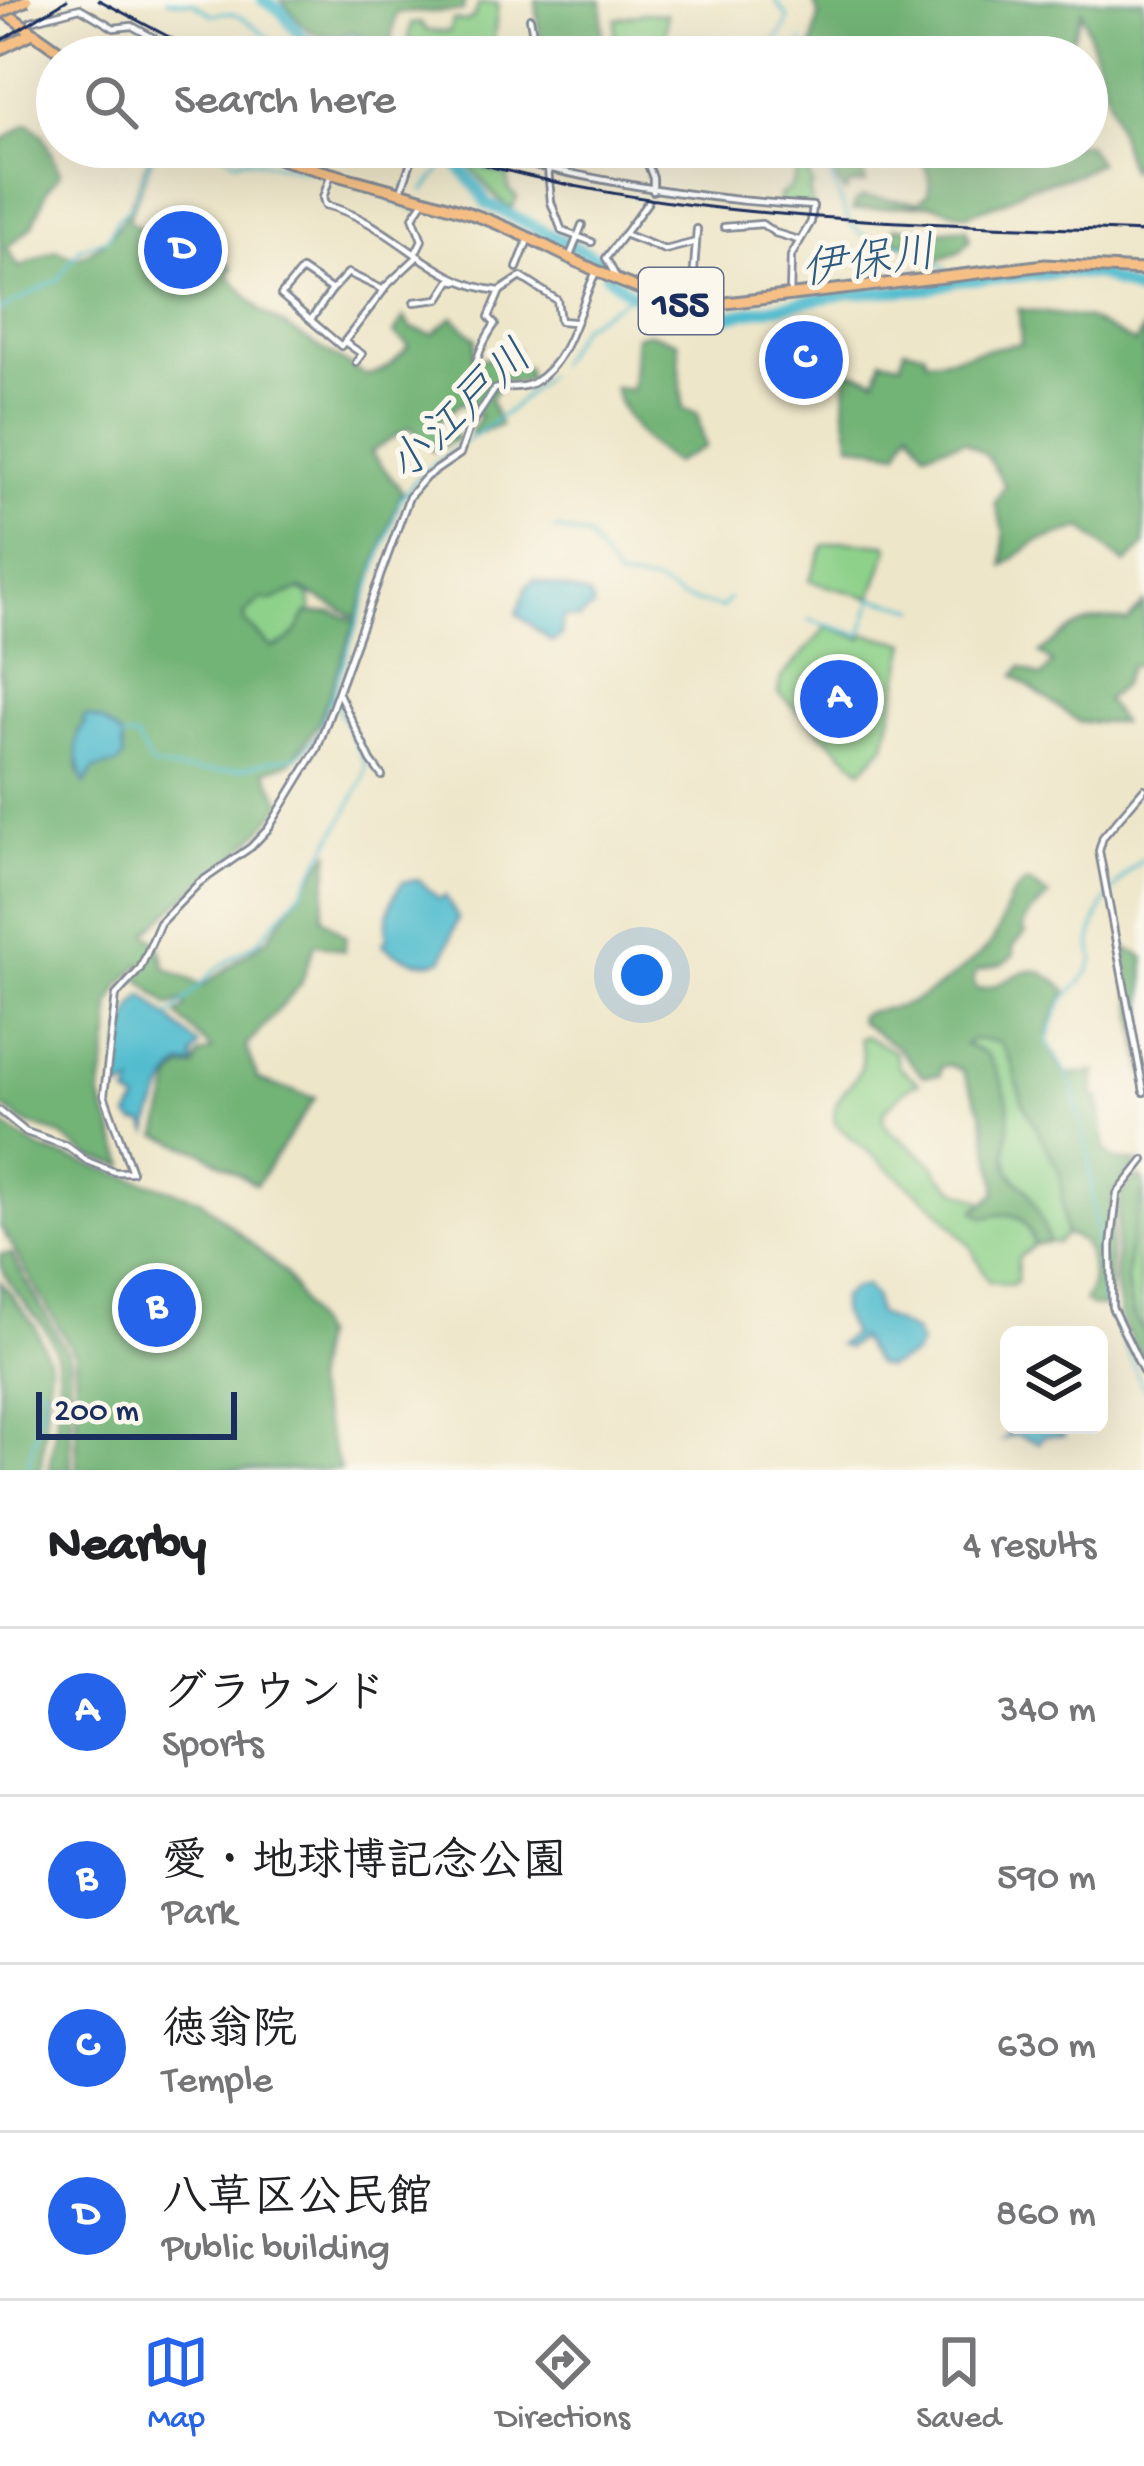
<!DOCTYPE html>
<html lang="en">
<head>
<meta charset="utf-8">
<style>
	body { margin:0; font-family:"Gochi Hand","Klee One",sans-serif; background:#f6f6f6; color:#202124 }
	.controls { position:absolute; right:36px; bottom:36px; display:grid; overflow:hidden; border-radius:18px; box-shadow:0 12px 48px #0002 }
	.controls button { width:108px; height:108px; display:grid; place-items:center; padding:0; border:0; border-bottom:3px solid #e0e0e0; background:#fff; color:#202124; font:60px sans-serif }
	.scale { position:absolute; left:36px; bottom:30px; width:201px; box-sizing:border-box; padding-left:12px; border:6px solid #1b2f5e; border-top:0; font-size:33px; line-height:42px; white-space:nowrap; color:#1b2f5e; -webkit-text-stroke:9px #fbf7ec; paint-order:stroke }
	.you { position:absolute; left:642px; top:975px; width:42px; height:42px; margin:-30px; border:9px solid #fff; border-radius:50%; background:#1a73e8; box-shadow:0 0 0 18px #1a73e833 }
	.badge { display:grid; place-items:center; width:78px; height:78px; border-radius:50%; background:#2563eb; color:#fff; font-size:39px; font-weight:700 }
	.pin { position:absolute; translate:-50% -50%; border:6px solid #fff; box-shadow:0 3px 12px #0006 }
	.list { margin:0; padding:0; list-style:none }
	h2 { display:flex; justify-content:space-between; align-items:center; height:156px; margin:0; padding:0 48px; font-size:51px }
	h2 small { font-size:39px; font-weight:400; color:#757577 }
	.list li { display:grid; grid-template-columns:78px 1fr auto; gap:36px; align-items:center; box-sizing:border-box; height:168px; padding:0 48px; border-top:3px solid #e0e0e0 }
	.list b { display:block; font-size:45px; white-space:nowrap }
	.list p { margin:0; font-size:39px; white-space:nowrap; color:#757577 }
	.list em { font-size:39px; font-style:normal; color:#757577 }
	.icon { flex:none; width:66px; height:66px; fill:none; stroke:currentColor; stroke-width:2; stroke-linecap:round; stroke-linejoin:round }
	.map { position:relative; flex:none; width:1144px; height:1470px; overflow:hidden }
	.search { position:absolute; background:#fff; box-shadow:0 12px 48px #0002; left:36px; right:36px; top:36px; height:132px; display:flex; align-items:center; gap:30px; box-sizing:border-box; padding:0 42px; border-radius:66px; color:#757577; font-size:45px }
	.sheet { height:828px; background:#fff }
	nav { display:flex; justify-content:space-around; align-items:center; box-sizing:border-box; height:168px; border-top:3px solid #e0e0e0; background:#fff; font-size:33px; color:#757577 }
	nav a { display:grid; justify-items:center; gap:6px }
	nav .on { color:#2563eb }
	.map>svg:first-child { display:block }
	.green { fill:#8ed18a; stroke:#548074; stroke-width:3 }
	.forest { fill:#72b376; stroke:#46716a; stroke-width:3; fill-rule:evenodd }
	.water { fill:#53bdcf; stroke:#377696; stroke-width:3 }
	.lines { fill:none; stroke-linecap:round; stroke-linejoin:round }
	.stream { stroke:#53bdcf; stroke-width:3 }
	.river { stroke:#53bdcf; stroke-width:12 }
	.pedestrian-casing { stroke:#848a94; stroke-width:10 }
	.minor-casing { stroke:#848a94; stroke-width:10 }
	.primary-casing { stroke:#848a94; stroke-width:15 }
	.trunk-casing { stroke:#848a94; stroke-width:15 }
	.pedestrian { stroke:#fff; stroke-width:4.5 }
	.minor { stroke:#fff; stroke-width:4.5 }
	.primary { stroke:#f5bf86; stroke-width:9 }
	.trunk { stroke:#f5bf86; stroke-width:9 }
	.tram { stroke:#1b2f5e; stroke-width:3 }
	.rail { stroke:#1b2f5e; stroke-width:3 }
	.primary-bridge-casing { stroke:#848a94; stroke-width:15; stroke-linecap:butt }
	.primary-bridge { stroke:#f5bf86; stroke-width:9 }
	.labels { text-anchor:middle; stroke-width:10; stroke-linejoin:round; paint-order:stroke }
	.shield { fill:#fbf7ec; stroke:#5e6b89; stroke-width:3 }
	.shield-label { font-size:39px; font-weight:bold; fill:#1b2f5e }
	.water-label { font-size:45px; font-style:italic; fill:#2c5a80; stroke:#fbf7ec }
</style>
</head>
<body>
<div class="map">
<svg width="1144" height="1470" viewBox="0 0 1144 1470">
	<rect width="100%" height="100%" fill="#fbf7ec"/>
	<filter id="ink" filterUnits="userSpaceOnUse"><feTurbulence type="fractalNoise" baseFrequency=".00833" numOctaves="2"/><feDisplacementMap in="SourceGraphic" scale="24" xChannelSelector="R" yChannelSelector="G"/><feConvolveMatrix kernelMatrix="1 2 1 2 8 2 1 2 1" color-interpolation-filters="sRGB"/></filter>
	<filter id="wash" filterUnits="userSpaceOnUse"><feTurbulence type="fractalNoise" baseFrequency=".004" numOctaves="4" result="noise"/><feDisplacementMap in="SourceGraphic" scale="48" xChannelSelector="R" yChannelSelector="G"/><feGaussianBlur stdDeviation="2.7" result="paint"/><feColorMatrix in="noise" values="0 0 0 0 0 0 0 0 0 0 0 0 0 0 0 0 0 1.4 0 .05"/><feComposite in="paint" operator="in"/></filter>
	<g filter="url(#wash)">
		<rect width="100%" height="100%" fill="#eee6c9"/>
		<g class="green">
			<polygon points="498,3 492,57 448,57 408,41 411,24 420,23 427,31 449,32 453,20 466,22 474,17 479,4"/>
			<polygon points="643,13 667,14 664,57 613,57 616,19"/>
			<path d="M802 155 813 187 809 189 813 206H780L779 196C796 188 797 173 796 157Z"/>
			<path d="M467 164 507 175 509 191 517 197 512 208C491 198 484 179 467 164Z"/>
			<polygon points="843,541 886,544 889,548 871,598 809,581 824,545"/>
			<path d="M300 589 310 596 312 612 307 613C302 631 291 643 272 648L245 622V614L262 599 270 601Z"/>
			<polygon points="828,626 862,639 865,634 907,643 885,745 862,770 778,693 781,678"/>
			<path d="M865 1036 895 1052 899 1067 919 1083 909 1087 884 1111 883 1121 889 1130 933 1164 941 1177 955 1189 986 1203 977 1207C1007 1211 1026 1212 1034 1245L1018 1258 1017 1281 1010 1285 988 1281 971 1247 940 1211 835 1124C827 1086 878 1083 858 1038Z"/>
			<polygon points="984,1038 999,1041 1011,1061 1023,1101 1060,1172 1065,1235 1057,1243 1049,1242 1030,1197 1010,1171 1005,1151 1009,1126 972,1050 965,1045 971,1039"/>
			<path d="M1144 1186V1221L1137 1247 1144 1332C1115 1291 1129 1230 1144 1186Z"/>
		</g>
		<g class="forest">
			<path d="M281 0H464L463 11 396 13 389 52 353 32C310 42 308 31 281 0Z"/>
			<polygon points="536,0 602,0 603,53 599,57 574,57 560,47 559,57 541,57"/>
			<polygon points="813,0 1144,0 1141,153 1130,171 1082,11 1072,40 1072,57 809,57 819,16"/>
			<path d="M28 123 43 135 60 173 47 190 33 225 7 248 19 267 57 250 77 258C125 239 135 192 153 147H156L128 221 160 238 149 278 167 285 175 284 210 248 232 268 228 275 262 312 365 375C382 375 398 359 409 346L394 334 404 317 411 328 433 334 453 317 476 339 474 357 489 359 500 345 517 350 515 364 527 368 529 379 515 382 507 379 490 399 500 425 473 435 471 431 480 416 462 402 438 421 436 433 460 437 433 451 410 427 371 452 402 491 357 618 301 589 269 601 262 599 245 614V622L272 648C294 642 297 629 307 613L333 612 356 621 318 724 291 762 265 771 282 803C252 850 205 875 167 914 159 922 152 926 147 934L158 942 166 968 203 986 268 938 330 851 322 917 346 937 344 951 315 943 301 984 246 1046 258 1080 315 1098 256 1185 204 1153 158 1135 172 1079 182 1068 195 1067 199 1055 212 1050 177 1015 186 1007 182 1001 169 1006 136 976 144 967 141 963 119 986 110 1005V1036L100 1096 126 1166 90 1157 59 1134 27 1124 0 1105V142ZM84 717 102 723 118 736V763L94 769 85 783 78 770V730L84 725Z"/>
			<polygon points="1087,144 1098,163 1075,175 1025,188 1006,201 966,215 930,204 853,210 855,202 862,197 919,202 928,194 930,178 917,147"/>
			<polygon points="825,147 863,147 859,161 866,183 849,185 845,192 837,182"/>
			<polygon points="895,227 934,231 966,228 970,240 961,251 938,260 902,242 893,242"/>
			<path d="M1019 309 1088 319 1135 343 1144 328V546L1126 564 1082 528 1036 542 1004 566V533L995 503 1005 485 986 455 964 441 925 451 910 428 899 452 851 444 845 411 847 370 876 379 882 359 901 363 904 348 924 352 927 360C959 359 988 346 1021 344Z"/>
			<path d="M649 333 678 342 683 409 697 413 705 447 674 463C645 443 624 422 614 387L632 390 636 336Z"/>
			<path d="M1144 603V665L1130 666 1122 685 1106 700 1121 723 1079 722 1014 676 1021 667 1042 677 1052 663 1040 653C1069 630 1089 611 1127 622Z"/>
			<path d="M1028 882 1049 896 1029 915 1022 929 1026 933 1013 946 1014 955 1005 963 976 971 973 982 977 989C1021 986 1022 948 1067 991 1047 1032 1038 1033 1065 1074L1096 1072 1093 1095 1099 1098 1105 1151 1115 1160 1138 1162 1113 1193 1109 1299 1102 1307 1091 1306 1084 1301C1098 1283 1094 1236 1065 1235L1060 1173 1022 1101 1011 1061 999 1042 972 1039 965 1045 986 1053C1000 1074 1011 1097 1009 1123 1008 1139 1004 1153 1009 1170 1013 1180 1021 1182 1027 1190 1034 1201 1046 1230 1049 1242L1034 1245C1026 1214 1013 1210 985 1218L975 1212 996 1193V1183L982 1112 962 1070 948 1065 941 1067 940 1075 923 1076 898 1048 860 1022 859 1016C874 1007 887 1011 904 1005 927 998 964 969 983 952 1006 933 1000 896 1028 882Z"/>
			<polygon points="1125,948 1144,957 1144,1076"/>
			<polygon points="0,1123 39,1149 200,1199 285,1273 320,1335 312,1384 340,1470 77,1470 75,1355 0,1226"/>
			<polygon points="1135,1178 1141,1178 1144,1186 1129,1252 1127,1283 1133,1317 1144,1332 1144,1365 1121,1319 1115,1280 1118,1210 1121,1193"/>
			<path d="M0 1254H11L69 1356 71 1470H49C54 1430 68 1378 51 1340 38 1310 0 1287 0 1254Z"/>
			<polygon points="0,1281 35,1326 50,1363 41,1470 0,1470"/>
		</g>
		<g class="water">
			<polygon points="534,580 589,595 594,607 579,619 563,617 561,637 552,642 517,614 527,586"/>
			<path d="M87 716 103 721 122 737 123 758 118 764 94 769 84 784C80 767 69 740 85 724L82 720Z"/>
			<path d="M419 880 439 899 445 896 458 918 443 959C424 968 397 957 382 944L387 938C384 921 391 897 403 882Z"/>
			<path d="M144 995 199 1046 193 1055V1065H182C167 1076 151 1116 149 1132L144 1123H135L129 1117 138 1102 128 1096 133 1085 119 1090C116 1069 125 1005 144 995Z"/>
			<polygon points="865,1286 874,1296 877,1313 914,1332 920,1344 914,1355 886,1368 876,1365 859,1338 847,1348 838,1345 852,1334 841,1313 841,1298 852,1289"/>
			<polygon points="1017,1425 1061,1425 1064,1436 1044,1436 1039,1443 1017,1435 1004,1439"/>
		</g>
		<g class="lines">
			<g class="stream">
				<path d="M167 0 193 3 212 15C244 5 256 35 282 46 297 53 316 55 332 57"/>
				<polyline points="802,41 805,57"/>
				<polyline points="56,57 57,57"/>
				<path d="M768 57C771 41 785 34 788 18L775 0"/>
				<polyline points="219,147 234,161 246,159 306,171"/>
				<polyline points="819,147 849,222 860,233 879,243 908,245 947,269"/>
				<polyline points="373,189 414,210 418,201"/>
				<polyline points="424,191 451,157"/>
				<polyline points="0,310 59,279 79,249 108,238 117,219 132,205 155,147"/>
				<polyline points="556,365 581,326 632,295"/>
				<polyline points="555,529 588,537 618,579 655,583 681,598 722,608 729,599"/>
				<polyline points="809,620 861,635 873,598 918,609"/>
				<path d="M123 738H136L152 766C178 771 204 773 230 770 254 768 271 757 296 758L318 734 332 694"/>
				<path d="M1144 858C1117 879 1082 925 1094 959 1087 977 1083 980 1070 993 1058 1004 1053 1025 1048 1041 1053 1054 1063 1064 1069 1077 1079 1100 1077 1124 1088 1147L1102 1297 1144 1389"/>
				<polyline points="170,1016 216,969 258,941 303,889 346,814 364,777 366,765 333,700 333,693 401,498 422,473 510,410 546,376"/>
				<polyline points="27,1470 45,1391 36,1384"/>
			</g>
			<g class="river">
				<polyline points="263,0 280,10 305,40 317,45 353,41 391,57"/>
				<path d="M449 147C454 169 477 181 486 203L601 260"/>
				<polyline points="607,275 632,295 644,294 701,315 724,317 849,293 928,289 955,281 1066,272 1100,275 1144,295"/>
			</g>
		</g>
	</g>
	<g filter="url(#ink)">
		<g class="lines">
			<defs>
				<polyline id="pedestrian" points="31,21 80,8 114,28 132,26 188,57"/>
				<g id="minor">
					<polyline points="530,18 537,57"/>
					<polyline points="292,57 293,57"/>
					<path d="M459 147C579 178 688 199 813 206L811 222 791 256 790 296"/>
					<polyline points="551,147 548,168 551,202 562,231 592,242"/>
					<polyline points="652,147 647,162 653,178 653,191"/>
					<polyline points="558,170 562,147"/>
					<path d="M331 174 323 198 325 205C392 221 431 285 500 291L489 317 495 324C474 354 467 385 473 421"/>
					<polyline points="401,191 416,147"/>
					<polyline points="724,227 762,224 775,233 798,240"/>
					<polyline points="624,234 665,250 696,242"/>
					<polyline points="415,254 422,240 413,217 424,201"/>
					<polyline points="570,256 582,225"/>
					<polyline points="517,268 528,240"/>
					<polyline points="616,277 606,258 648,202"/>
					<polyline points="384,290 348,273 332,290 302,270 281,295 341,346 384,290 385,287 416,258"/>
					<polyline points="500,291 521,277 557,300 560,321 573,322"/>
					<polyline points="692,298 697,229"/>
					<polyline points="414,302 439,299 451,280 457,281"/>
					<polyline points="312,318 332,290"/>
					<polyline points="346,343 362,354 356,362"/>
					<polyline points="339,694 371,761 382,776"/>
					<polyline points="1144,789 1103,837 1099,851 1144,1092"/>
					<path d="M0 1111 26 1132 67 1146 87 1161 115 1172H132L104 1095 116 995 140 969 160 923 199 883 251 847 268 829 317 749 409 497 426 477 460 454 468 430 495 389C507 386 522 389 533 383 570 362 578 309 595 274"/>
					<polyline points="1144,1160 1117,1194 1111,1246 1112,1307 1144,1373"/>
				</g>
				<g id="primary">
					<polyline points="0,4 7,0"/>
					<polyline points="0,49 33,33"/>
				</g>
				<g id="trunk">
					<polyline points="0,9 68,57"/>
					<path d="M243 147C322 175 404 189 483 218 560 246 641 309 726 303L1045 265 1144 270"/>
				</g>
			</defs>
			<use href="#pedestrian" class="pedestrian-casing"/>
			<use href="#minor" class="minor-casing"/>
			<use href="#primary" class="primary-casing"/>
			<use href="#trunk" class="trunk-casing"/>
			<use href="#pedestrian" class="pedestrian"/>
			<use href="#minor" class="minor"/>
			<use href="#primary" class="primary"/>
			<use href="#trunk" class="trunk"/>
			<polyline class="tram" points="0,41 67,0"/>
			<g class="rail">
				<polyline points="99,0 207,57"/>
				<path d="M424 147C663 225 897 220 1144 232"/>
			</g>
			<defs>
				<polyline id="primary-bridge" points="0,13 27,0"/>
			</defs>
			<use href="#primary-bridge" class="primary-bridge-casing"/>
			<use href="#primary-bridge" class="primary-bridge"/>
		</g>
	</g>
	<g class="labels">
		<rect class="shield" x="639" y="268" width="84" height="66" rx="9"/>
		<g class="shield-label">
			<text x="681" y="315">155</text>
		</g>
		<g class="water-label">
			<text transform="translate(868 258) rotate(-8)" y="16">伊保川</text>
			<text transform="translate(458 409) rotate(-44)" y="16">小江戸川</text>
		</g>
	</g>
</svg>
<div class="controls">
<button><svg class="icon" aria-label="layers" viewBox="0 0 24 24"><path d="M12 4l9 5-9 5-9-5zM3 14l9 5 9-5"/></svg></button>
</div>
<div class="scale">200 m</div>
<div class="you"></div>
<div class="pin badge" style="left:839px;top:699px">A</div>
<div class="pin badge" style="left:157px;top:1308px">B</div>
<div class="pin badge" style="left:804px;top:360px">C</div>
<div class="pin badge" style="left:183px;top:250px">D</div>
<div class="search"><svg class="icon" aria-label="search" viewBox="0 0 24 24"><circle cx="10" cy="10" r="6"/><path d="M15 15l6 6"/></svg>Search here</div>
</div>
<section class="sheet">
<h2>Nearby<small>4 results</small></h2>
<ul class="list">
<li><span class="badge">A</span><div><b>グラウンド</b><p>Sports</p></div><em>340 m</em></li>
<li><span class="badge">B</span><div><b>愛・地球博記念公園</b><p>Park</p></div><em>590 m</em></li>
<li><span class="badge">C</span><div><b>徳翁院</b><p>Temple</p></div><em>630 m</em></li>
<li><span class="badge">D</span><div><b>八草区公民館</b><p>Public building</p></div><em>860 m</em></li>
</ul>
</section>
<nav>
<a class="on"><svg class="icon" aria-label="map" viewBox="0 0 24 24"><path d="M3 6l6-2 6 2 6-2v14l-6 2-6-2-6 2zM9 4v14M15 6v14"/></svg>Map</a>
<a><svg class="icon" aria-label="directions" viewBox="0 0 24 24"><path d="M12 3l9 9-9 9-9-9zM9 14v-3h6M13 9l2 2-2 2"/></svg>Directions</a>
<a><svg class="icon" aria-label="saved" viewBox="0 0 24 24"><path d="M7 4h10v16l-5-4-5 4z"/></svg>Saved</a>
</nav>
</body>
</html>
